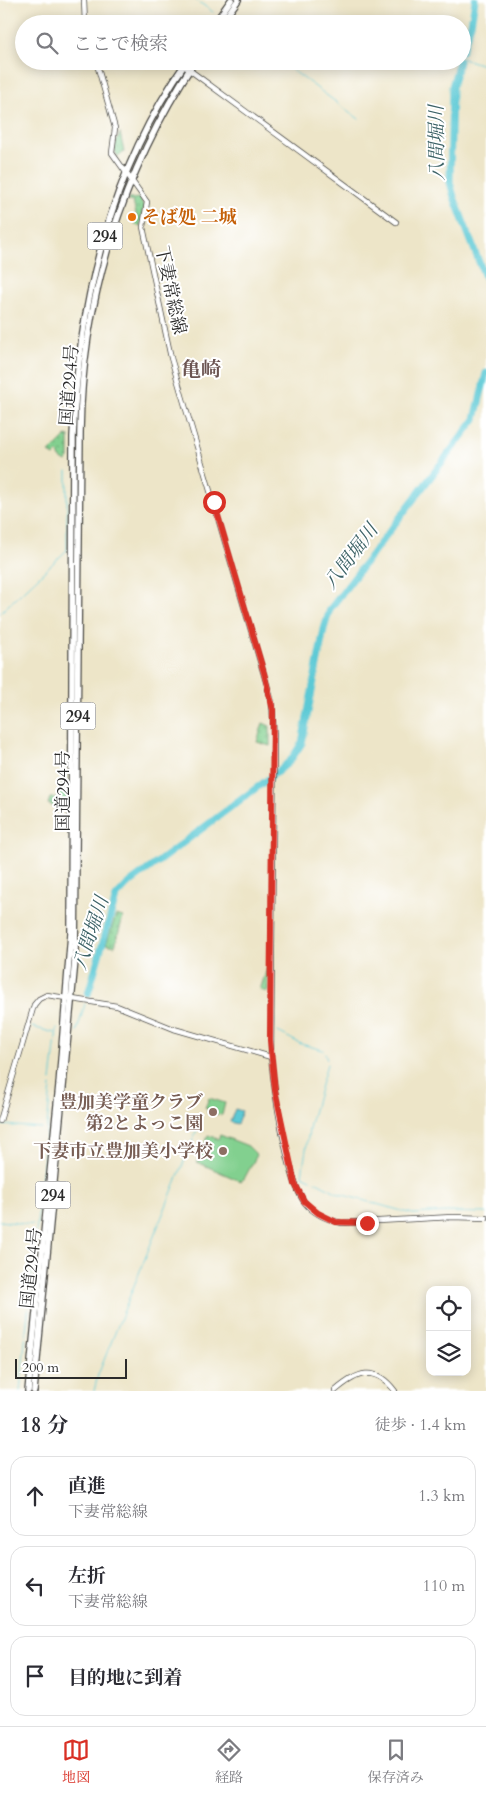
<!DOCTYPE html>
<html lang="ja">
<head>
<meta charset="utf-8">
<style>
	body { margin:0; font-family:Cardo,"Noto Serif JP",serif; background:#f2f2f3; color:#2b2b33 }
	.controls { position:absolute; right:15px; bottom:15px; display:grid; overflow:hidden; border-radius:10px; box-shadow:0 2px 12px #0003 }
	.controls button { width:45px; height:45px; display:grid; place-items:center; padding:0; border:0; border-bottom:1px solid #e1e1e2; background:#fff; color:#2b2b33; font:25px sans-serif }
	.scale { position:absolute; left:15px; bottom:12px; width:112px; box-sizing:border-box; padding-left:5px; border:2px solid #2b2b2b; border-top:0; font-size:14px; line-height:18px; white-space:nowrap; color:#2b2b2b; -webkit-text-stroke:4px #fff; paint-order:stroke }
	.stop { position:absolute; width:15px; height:15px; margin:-11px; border:4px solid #d93025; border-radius:50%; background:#fff }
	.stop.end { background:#d93025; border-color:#fff; box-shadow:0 1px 5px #0008 }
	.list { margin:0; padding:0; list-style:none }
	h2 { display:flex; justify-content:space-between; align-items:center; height:65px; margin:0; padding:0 20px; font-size:21px }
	h2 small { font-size:16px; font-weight:400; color:#7c7c81 }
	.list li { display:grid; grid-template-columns:32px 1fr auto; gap:15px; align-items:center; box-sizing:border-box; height:80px; margin:0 10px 10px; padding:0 10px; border:1px solid #e1e1e2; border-radius:15px }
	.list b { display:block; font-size:19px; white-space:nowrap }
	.list p { margin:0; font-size:16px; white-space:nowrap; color:#7c7c81 }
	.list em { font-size:16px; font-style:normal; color:#7c7c81 }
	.icon { flex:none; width:28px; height:28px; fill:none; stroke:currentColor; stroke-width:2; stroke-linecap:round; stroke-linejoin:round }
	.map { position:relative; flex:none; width:486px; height:1391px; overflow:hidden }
	.search { position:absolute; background:#fff; box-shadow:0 2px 12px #0003; left:15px; right:15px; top:15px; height:55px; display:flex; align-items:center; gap:12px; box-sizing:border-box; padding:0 18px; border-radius:28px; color:#7c7c81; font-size:19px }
	.sheet { height:335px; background:#fff }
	nav { display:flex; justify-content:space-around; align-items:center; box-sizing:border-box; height:70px; border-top:1px solid #e1e1e2; background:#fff; font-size:14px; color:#7c7c81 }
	nav a { display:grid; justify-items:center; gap:2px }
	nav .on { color:#d93025 }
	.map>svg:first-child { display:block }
	.grass { fill:url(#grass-dots); stroke:#567e5d }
	.park { fill:#82d08f; stroke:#567e5d }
	.water { fill:#5cc9d5; stroke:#447a80 }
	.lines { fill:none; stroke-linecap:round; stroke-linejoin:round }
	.stream { stroke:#5cc9d5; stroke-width:1 }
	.river { stroke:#5cc9d5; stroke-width:7 }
	.tertiary-casing { stroke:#484743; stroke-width:6 }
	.secondary-casing { stroke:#484743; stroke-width:6 }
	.trunk-casing { stroke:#484743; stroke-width:8 }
	.tertiary { stroke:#fff; stroke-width:4.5 }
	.secondary { stroke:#fff; stroke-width:4.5 }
	.trunk { stroke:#fff; stroke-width:5.5 }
	.route { stroke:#d93025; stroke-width:6 }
	.food-dot { fill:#e8710a; stroke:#fff; stroke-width:2 }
	.education-dot { fill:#8d6e63; stroke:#fff; stroke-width:2 }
	.labels { text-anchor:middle; stroke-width:4; stroke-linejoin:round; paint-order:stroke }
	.shield { fill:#fff; stroke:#6b6b6b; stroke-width:1 }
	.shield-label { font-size:16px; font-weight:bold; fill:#2b2b2b }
	.food-label { font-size:18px; font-weight:bold; fill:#c56008; stroke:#fff; text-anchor:start }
	.street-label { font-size:18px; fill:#2b2b2b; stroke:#fff }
	.education-label { font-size:18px; font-weight:bold; fill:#785e54; stroke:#fff; text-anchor:end }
	.water-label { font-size:19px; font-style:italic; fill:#3c6266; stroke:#fff }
	.quarter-label { font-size:20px; font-weight:bold; fill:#6b5451; stroke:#fff }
</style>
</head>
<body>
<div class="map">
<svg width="486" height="1391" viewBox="0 0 486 1391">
	<defs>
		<pattern id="grass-dots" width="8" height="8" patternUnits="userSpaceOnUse" patternTransform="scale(1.25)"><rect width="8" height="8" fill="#82d08f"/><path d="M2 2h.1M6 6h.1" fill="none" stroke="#6ba975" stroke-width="1.8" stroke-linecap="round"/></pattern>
	</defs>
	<rect width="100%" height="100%" fill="#fff"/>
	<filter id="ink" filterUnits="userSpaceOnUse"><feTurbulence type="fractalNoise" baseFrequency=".02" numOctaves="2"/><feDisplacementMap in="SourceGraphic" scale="10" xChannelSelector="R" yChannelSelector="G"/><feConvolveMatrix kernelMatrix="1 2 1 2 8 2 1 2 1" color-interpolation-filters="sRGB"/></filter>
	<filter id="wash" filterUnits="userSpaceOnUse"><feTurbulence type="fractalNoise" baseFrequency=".0096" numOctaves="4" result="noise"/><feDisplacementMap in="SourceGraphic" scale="20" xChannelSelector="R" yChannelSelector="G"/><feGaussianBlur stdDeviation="1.12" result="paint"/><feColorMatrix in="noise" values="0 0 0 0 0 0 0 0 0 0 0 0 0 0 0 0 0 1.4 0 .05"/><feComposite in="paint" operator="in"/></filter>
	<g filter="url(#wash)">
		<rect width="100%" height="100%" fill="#ede5c8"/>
		<g class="grass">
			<polygon points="120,133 124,152 118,157 114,149"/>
			<polygon points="140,198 144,207 140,226 135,225 137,218 133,202 128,201 128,199"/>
			<polygon points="66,436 69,437 69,458 66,462 60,458 58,453 54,456 49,453"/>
			<polygon points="263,723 270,726 270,746 257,742"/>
			<polygon points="66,773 67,807 63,810 48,804 50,798 57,798"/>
			<polygon points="116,915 123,917 115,946 106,944"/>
			<polygon points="268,965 268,992 260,990"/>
		</g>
		<g class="park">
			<polygon points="209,1098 225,1103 222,1115 207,1113 208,1109 205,1108"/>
			<polygon points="208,1135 218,1139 220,1135 248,1146 257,1155 244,1179 240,1181 197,1162"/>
		</g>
		<polygon class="water" points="235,1109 242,1111 237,1124 230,1122"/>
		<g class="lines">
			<g class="stream">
				<polyline points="196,0 213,12"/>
				<polyline points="462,58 486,66"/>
				<polyline points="280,61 359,119"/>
				<polyline points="0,613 67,550 67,471"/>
				<polyline points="32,1027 55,1033"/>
				<polyline points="274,1027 274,1015"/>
				<polyline points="77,1031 85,1004"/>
				<polyline points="278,1032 301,1044 323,1050"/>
				<polyline points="325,1053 327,1059"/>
				<polyline points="51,1081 57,1029"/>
				<polyline points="2,1125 41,1128"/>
				<polyline points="311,1179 302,1175 310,1124 327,1064"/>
				<polyline points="315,1181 340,1194 413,1214 447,1212 486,1213"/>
				<polyline points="0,1221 33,1225"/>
				<polyline points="20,1391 51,1086"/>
				<polyline points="94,1391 98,1375 198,1127"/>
			</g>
			<g class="river">
				<polyline points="462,51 471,24 475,0"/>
				<polyline points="459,61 452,87 450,182 454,197 486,280"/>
				<polyline points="276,773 290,761 302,743 324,629 330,609 475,419 486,373"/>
				<polyline points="88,994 116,897 127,885 271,777"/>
			</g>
		</g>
	</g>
	<g filter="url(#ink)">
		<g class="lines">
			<defs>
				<g id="tertiary">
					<polyline points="184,66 396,222"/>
					<polyline points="0,1121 34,1005 39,999 47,995 117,1006 174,1029 271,1057"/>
					<path d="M335 1391C357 1372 375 1364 395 1391"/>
				</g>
				<g id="secondary">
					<polyline points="84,0 85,24"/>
					<path d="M96 61 115 128 112 153 147 202 143 227 171 358 272 702 274 738 271 1057C274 1089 287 1180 305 1203 314 1214 328 1220 342 1223L452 1217 486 1218"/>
				</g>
				<g id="trunk">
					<polyline points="214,24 231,0"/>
					<polyline points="221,24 238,0"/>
					<path d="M28 1391 59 1085 71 933 73 437C78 305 110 170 187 61"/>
					<path d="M34 1391 75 961 80 432C82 299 122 172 195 61"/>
				</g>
			</defs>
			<use href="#tertiary" class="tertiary-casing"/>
			<use href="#secondary" class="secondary-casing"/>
			<use href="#trunk" class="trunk-casing"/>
			<use href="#tertiary" class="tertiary"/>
			<use href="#secondary" class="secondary"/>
			<use href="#trunk" class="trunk"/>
		</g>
	</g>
	<g class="lines" filter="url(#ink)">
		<polyline class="route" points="214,502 264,673 273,710 270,1040 275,1090 295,1184 304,1201 318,1213 336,1222 367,1223"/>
	</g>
	<circle class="food-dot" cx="132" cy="217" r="5"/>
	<g class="education-dot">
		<circle cx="213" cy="1112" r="5"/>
		<circle cx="223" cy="1151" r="5"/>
	</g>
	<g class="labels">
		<g class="shield">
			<rect x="87.5" y="222.5" width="35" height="27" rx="4"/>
			<rect x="60.5" y="702.5" width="35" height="27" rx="4"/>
			<rect x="35.5" y="1181.5" width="35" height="27" rx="4"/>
		</g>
		<g class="shield-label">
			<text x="105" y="242">294</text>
			<text x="78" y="722">294</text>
			<text x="53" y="1201">294</text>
		</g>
		<g class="food-label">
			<text x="142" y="223">そば処 二城</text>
		</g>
		<g class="street-label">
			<text transform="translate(171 290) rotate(78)" y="6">下妻常総線</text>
			<text transform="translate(69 385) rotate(-86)" y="6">国道294号</text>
			<text transform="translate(63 791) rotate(-90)" y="6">国道294号</text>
			<text transform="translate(31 1268) rotate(-84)" y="6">国道294号</text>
		</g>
		<g class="education-label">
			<text x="203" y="1108">豊加美学童クラブ<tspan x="203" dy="21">第2とよっこ園</tspan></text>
			<text x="213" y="1157">下妻市立豊加美小学校</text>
		</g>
		<g class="water-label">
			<text transform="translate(436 143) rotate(-91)" y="7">八間堀川</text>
			<text transform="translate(350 556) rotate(-53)" y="7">八間堀川</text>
			<text transform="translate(90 933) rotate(-72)" y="7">八間堀川</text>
		</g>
		<g class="quarter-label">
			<text x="201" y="376">亀崎</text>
		</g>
	</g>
</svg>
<div class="controls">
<button><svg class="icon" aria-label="locate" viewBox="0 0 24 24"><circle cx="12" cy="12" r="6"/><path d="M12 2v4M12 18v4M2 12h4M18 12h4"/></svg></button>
<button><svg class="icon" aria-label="layers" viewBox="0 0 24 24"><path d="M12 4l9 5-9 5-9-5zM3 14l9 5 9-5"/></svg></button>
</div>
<div class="scale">200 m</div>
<div class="stop" style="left:214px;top:502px"></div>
<div class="stop end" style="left:367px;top:1223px"></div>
<div class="search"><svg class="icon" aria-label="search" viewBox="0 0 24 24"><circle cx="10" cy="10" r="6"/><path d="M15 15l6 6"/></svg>ここで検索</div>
</div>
<section class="sheet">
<h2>18 分<small>徒歩 · 1.4 km</small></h2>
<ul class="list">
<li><svg class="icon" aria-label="ahead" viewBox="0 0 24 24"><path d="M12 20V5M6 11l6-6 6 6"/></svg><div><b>直進</b><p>下妻常総線</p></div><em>1.3 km</em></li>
<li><svg class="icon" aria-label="left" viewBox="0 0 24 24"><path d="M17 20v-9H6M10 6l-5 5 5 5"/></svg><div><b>左折</b><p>下妻常総線</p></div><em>110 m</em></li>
<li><svg class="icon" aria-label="arrive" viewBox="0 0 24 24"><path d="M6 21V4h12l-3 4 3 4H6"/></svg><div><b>目的地に到着</b></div></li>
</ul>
</section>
<nav>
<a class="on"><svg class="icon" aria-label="map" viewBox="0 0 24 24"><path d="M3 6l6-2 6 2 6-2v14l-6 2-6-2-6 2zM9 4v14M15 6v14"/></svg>地図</a>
<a><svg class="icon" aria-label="directions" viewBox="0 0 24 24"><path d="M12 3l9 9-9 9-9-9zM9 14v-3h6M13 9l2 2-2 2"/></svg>経路</a>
<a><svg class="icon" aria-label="saved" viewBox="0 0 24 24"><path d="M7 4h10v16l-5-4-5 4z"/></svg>保存済み</a>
</nav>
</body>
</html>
